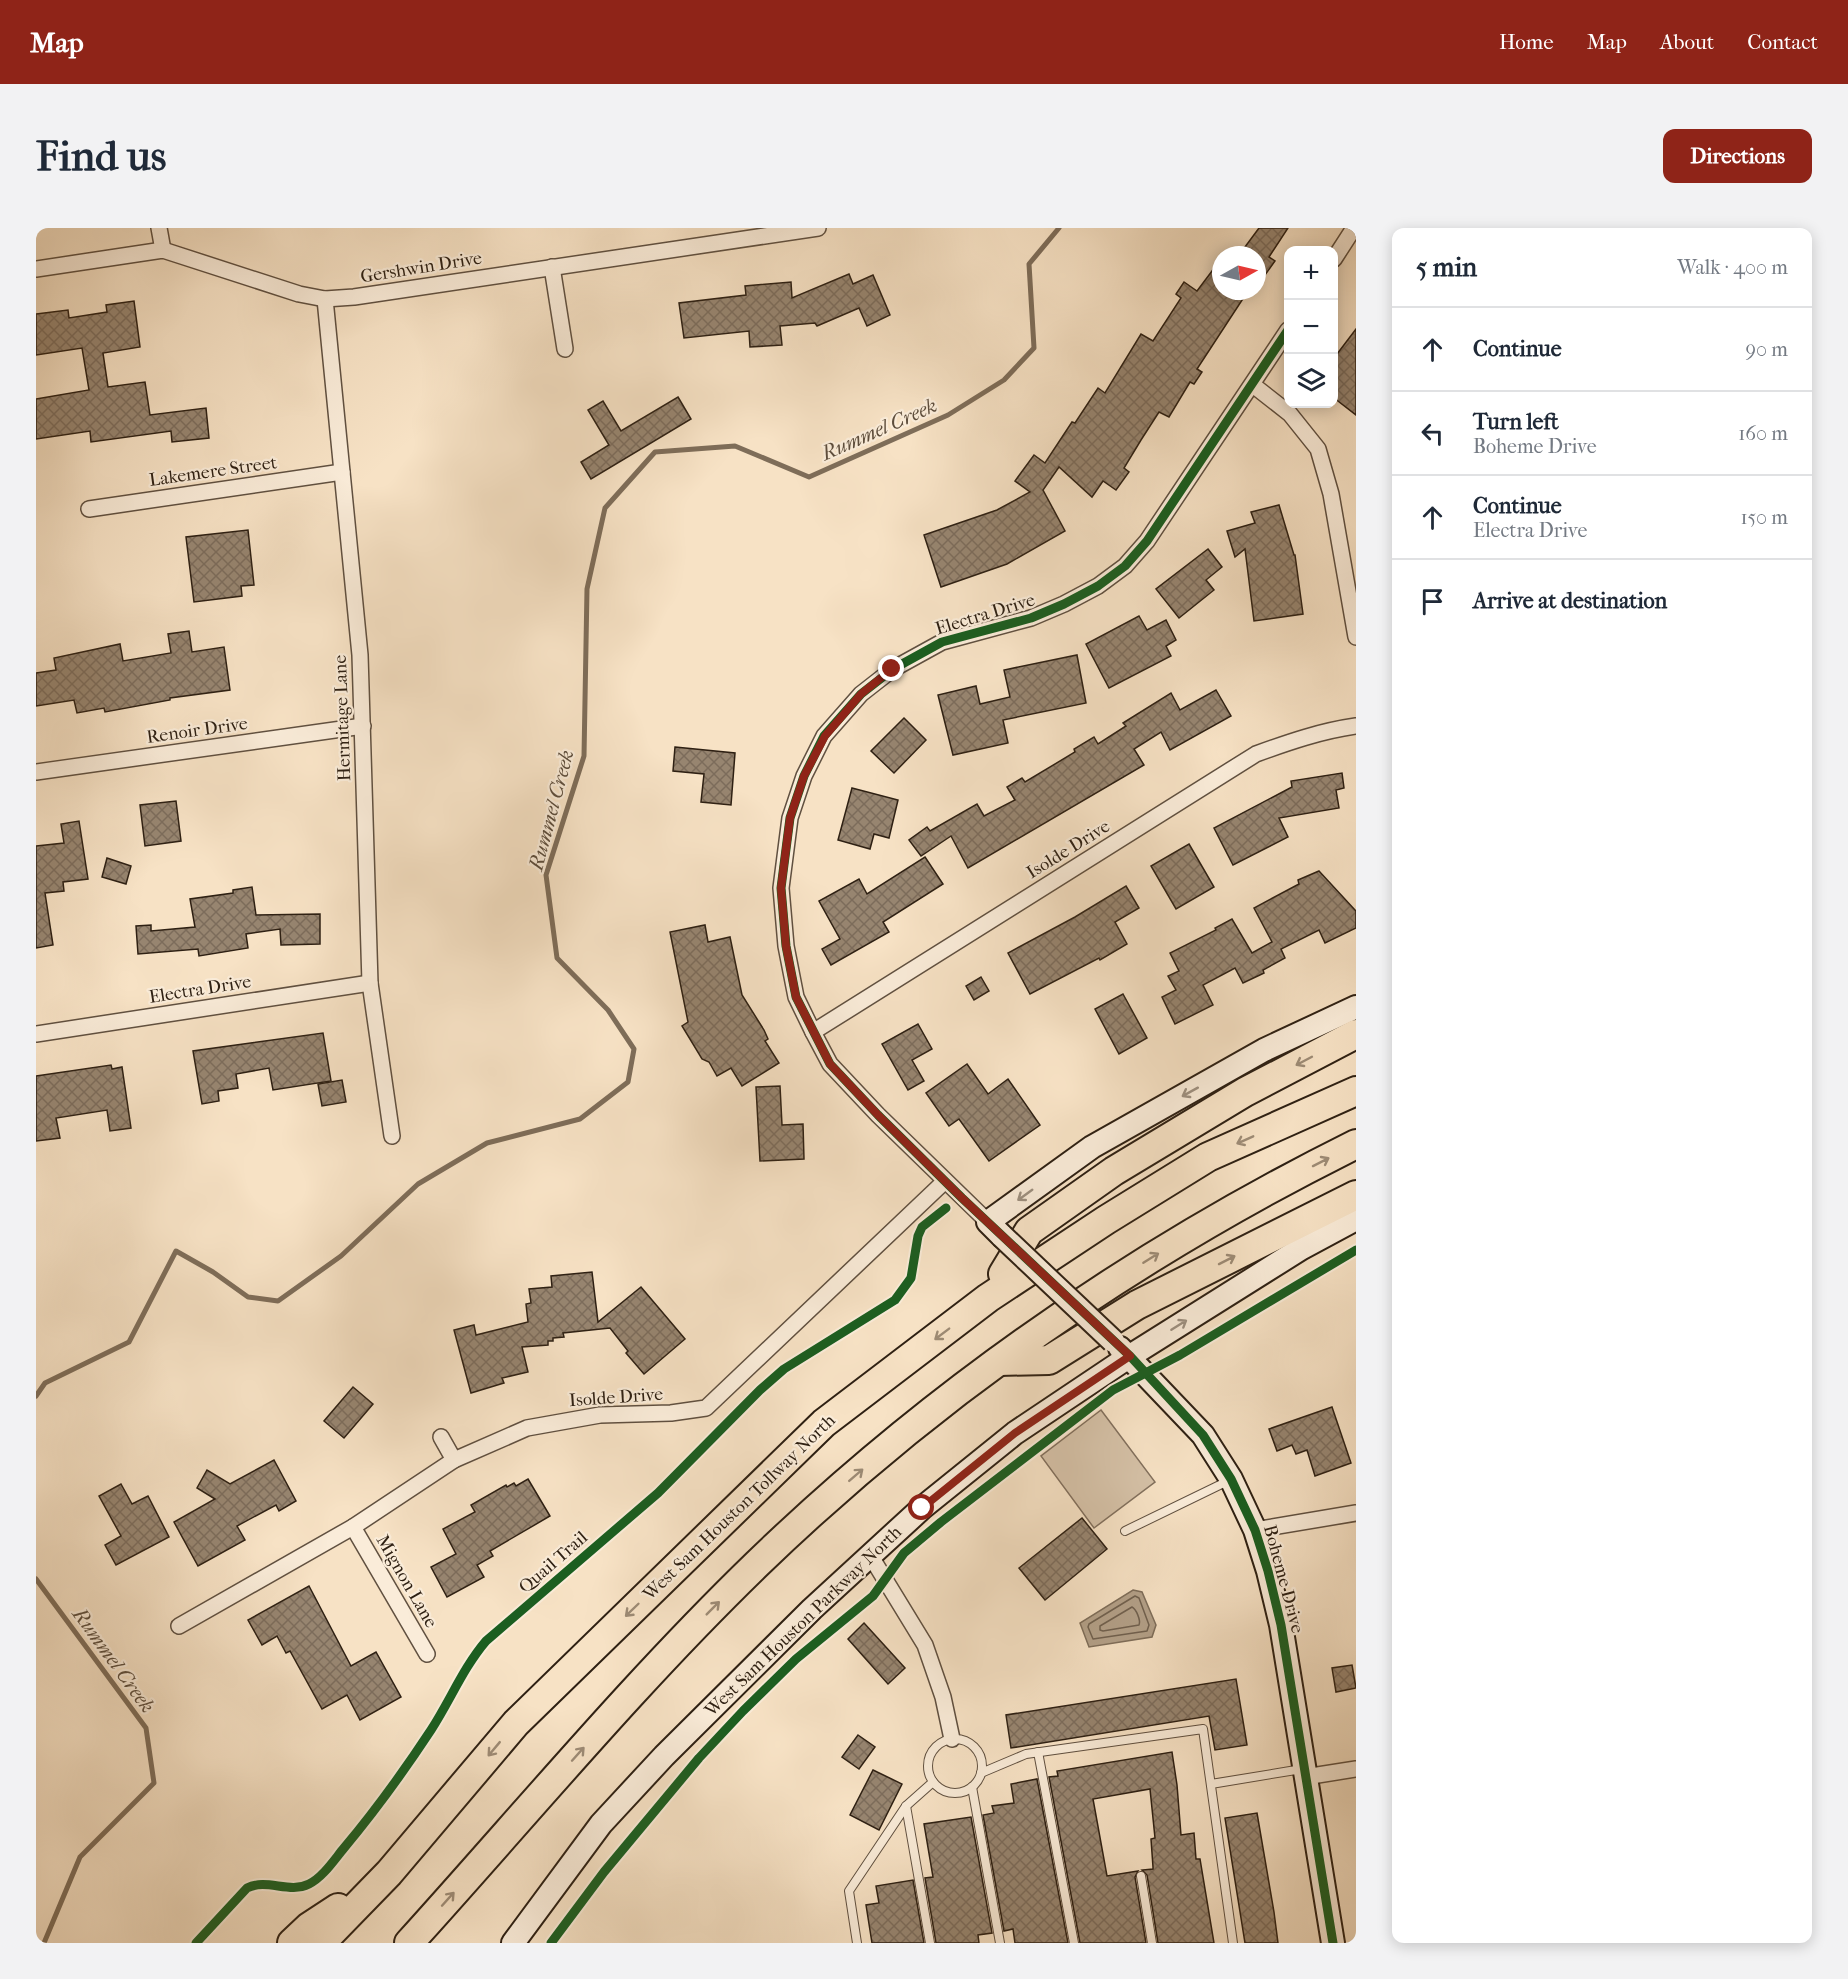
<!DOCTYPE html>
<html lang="en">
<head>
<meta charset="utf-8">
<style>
	body { margin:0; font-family:"IM FELL French Canon",serif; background:#f2f2f3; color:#1f2937 }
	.controls { position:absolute; right:18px; top:18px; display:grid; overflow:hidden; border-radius:12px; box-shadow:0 3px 15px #0003 }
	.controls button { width:54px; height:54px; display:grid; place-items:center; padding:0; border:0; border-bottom:2px solid #e0e1e3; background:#fff; color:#1f2937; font:30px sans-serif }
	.compass { position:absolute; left:1176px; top:18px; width:54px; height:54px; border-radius:50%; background:#fff; box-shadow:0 3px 15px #0003; rotate:82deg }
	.stop { position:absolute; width:18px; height:18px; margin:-14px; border:4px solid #8f2418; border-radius:50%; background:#fff }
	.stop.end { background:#8f2418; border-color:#fff; box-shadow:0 2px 6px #0008 }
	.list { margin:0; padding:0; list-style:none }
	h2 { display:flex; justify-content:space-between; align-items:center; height:78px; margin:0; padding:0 24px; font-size:26px }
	h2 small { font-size:20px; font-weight:400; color:#747a83 }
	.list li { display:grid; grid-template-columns:39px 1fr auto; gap:18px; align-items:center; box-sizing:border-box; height:84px; padding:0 24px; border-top:2px solid #e0e1e3 }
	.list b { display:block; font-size:22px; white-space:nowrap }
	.list p { margin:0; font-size:20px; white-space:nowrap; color:#747a83 }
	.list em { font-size:20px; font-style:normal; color:#747a83 }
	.icon { flex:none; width:33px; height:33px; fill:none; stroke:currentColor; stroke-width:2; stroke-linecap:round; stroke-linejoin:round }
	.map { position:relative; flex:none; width:1320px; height:1715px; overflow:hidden; border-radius:12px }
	header { display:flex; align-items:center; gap:36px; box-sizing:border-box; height:84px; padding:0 30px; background:#8f2418; color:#fff }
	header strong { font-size:28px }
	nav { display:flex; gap:33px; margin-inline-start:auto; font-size:21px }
	.intro { display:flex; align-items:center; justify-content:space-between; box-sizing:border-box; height:144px; padding:0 36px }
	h1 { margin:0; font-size:42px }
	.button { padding:15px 27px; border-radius:12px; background:#8f2418; color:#fff; font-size:21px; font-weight:700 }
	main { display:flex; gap:36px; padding:0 36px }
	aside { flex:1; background:#fff; border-radius:12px; box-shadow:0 3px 15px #0003 }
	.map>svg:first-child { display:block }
	.pitch { fill:#d5c1a7; stroke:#82705d; stroke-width:1.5 }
	.water { fill:#b3a088; stroke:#7e6d59; stroke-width:1.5 }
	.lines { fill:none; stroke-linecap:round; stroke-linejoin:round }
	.shore { stroke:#70604e; stroke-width:1.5 }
	.stream { stroke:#7e6d59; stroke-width:5 }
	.building { fill:url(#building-cross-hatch); stroke:#2e2013; stroke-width:1.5 }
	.lane-casing { stroke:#605040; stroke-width:10 }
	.street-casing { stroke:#605040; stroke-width:18 }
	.secondary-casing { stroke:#2e2013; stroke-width:26 }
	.highway-casing { stroke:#2e2013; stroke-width:32 }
	.lane { stroke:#faecd9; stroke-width:8 }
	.street { stroke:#faecd9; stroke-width:15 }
	.secondary { stroke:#faecd9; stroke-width:22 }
	.highway { stroke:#f7e2c5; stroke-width:28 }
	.secondary-bridge-casing { stroke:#2e2013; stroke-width:26; stroke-linecap:butt }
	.secondary-bridge { stroke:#faecd9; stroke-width:22 }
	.cycleway-casing { stroke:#faecd9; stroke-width:13 }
	.cycleway { stroke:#1b5e20; stroke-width:9 }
	.oneway { stroke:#9d8b75 }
	.oneway2 { stroke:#9e9080 }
	.route { stroke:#8f2418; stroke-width:8 }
	.labels { text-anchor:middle; stroke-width:4.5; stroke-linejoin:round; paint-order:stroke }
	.street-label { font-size:18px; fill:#2e2013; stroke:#faecd9 }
	.water-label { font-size:20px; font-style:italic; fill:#5d4d3c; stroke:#faecd9 }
</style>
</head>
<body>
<header>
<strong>Map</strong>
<nav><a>Home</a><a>Map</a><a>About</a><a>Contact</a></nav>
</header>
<div class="intro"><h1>Find us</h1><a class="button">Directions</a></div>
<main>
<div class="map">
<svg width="1320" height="1715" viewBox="0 0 1320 1715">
	<defs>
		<pattern id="building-cross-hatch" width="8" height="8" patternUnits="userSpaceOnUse" patternTransform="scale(1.5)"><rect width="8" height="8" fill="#978570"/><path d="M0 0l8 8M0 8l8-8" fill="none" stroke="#7c6c5b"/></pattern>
	</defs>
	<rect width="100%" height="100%" fill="#f7e2c5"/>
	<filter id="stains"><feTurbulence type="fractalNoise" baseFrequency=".00333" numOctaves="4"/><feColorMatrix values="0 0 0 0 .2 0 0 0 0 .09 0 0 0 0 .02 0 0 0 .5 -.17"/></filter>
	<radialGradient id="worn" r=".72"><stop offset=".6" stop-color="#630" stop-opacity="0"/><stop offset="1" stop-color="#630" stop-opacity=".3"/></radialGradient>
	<polygon class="pitch" points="1065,1182 1119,1254 1058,1300 1005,1228"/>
	<polygon class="water" points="1097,1362 1106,1364 1120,1397 1116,1409 1053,1419 1044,1395"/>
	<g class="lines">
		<g class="shore">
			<polygon points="1099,1368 1103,1370 1113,1397 1111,1403 1057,1411 1052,1399 1053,1396"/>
			<path d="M1096 1379C1100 1381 1105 1392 1103 1397L1067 1403 1064 1402V1398Z"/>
		</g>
		<g class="stream">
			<polyline points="0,1168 9,1155 93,1114 140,1023 177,1044 212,1069 242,1073 305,1028 382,956 451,915 544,891 592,854 598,821 572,782 521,730 510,647 548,528 551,361 569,280 619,224 699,218 773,249 912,187 968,152 998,120 993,36 1023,0"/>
			<polyline points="0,1351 110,1500 118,1555 44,1629 8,1715"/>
		</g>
	</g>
	<g class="building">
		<polygon points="1223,0 1252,0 1233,29 1239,33 1221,58 1221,27 1203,27"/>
		<polygon points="1185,31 1185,63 1212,63 1161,141 1166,144 1158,156 1154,154 1133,189 1123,184 1105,212 1088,240 1093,244 1080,262 1067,253 1056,269 1023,239 1007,262 1029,303 971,336 905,359 888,307 961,282 994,264 979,253 998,227 1009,235 1036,194 1039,195 1062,160 1069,165 1105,106 1117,113 1145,70 1140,66 1148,54 1161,63"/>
		<polygon points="813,46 817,56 837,47 854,87 831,98 823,80 781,98 779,95 744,98 746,117 714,119 713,103 648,110 643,75 710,67 709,58 755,54 756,70"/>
		<polygon points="98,73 104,119 67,125 72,159 109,154 114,187 170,180 173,210 136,214 135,203 55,214 54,203 0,211 0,171 53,162 46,120 0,127 0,86 32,82 33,90 71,84 70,77"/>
		<polygon points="1320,101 1320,187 1298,170 1298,130"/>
		<polygon points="642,169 655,191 555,251 545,234 573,217 552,182 567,173 585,203"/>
		<polygon points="1243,277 1258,327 1259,327 1267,386 1218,393 1209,321 1199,329 1191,303 1219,295 1215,284"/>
		<polygon points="212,302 218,357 205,358 206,368 158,374 150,309"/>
		<polygon points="1172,321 1186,339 1170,352 1178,362 1143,390 1120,361"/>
		<polygon points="1103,388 1111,402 1130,392 1140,412 1130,418 1135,428 1073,460 1050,416"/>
		<polygon points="153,403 156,424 188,419 194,462 134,470 134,472 69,484 68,480 41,485 38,472 0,478 0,445 20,442 18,430 84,416 87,433 135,425 132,406"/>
		<polygon points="1041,427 1050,475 967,492 972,515 917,527 902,467 940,458 944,476 974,469 968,442"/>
		<polygon points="1180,462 1195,488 1134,522 1125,504 1098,521 1108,537 932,640 915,608 885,628 873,612 891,599 894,603 941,576 948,588 979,572 971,559 986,550 989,554 1039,524 1038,521 1058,509 1062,516 1090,498 1087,495 1135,465 1144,482"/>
		<polygon points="868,490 890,512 858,545 835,523"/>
		<polygon points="639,519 699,525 695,577 665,574 668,546 637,543"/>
		<polygon points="1306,545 1308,560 1300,562 1303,580 1243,590 1252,609 1197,637 1178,600 1256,559 1255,553"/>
		<polygon points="816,560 862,572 853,610 838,606 834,621 802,612"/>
		<polygon points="140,573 145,613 109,618 104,577"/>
		<polygon points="43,593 52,651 27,654 28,663 9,665 17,717 0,720 0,618 28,615 25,596"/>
		<polygon points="1153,616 1178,659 1140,681 1115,638"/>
		<polygon points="889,629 907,656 847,694 853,704 795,737 786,721 804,711 783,673 823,651 831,666"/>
		<polygon points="71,630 95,638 90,656 66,649"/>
		<polygon points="1283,643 1320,683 1320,700 1289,715 1283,702 1245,721 1249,730 1227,742 1228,745 1207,755 1199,740 1167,757 1177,777 1139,796 1126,769 1140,762 1132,748 1143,743 1134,725 1180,702 1179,700 1196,691 1216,725 1236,714 1218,680 1263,656 1262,652"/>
		<polygon points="1090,658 1103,680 1079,694 1091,716 1064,732 1063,730 994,766 972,725 1039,689"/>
		<polygon points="216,659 220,687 284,686 284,716 245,717 244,701 210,706 212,720 163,728 162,721 102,726 100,698 115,697 115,703 159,699 154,671 197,665 197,662"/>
		<polygon points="669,697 672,714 694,709 706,767 728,802 732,811 729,813 743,835 706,858 695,840 681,848 673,834 666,831 646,798 652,794 634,704"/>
		<polygon points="945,749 953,763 938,772 930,758"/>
		<polygon points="1087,766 1111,810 1083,826 1059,781"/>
		<polygon points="882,796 896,821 876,832 888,853 872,862 846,816"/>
		<polygon points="287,805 295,853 237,862 233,840 200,846 202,860 182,863 183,873 166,876 157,823"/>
		<polygon points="931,836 952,866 972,851 1004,897 953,933 923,891 913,898 890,865"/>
		<polygon points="75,837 76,841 86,839 95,900 74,903 71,882 20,890 24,910 0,913 0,848"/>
		<polygon points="306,852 310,874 286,878 282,856"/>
		<polygon points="744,858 746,897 767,896 768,931 724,933 720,859"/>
		<polygon points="556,1044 562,1094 605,1059 649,1111 608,1146 590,1125 592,1123 574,1100 527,1105 528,1109 517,1110 517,1113 512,1113 512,1117 486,1119 492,1144 466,1150 468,1155 435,1165 418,1102 438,1097 440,1107 492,1094 490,1076 495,1075 493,1061 516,1059 515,1048"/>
		<polygon points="317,1159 337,1176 308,1210 288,1193"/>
		<polygon points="1296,1179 1315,1235 1279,1248 1271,1222 1260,1226 1256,1217 1241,1223 1233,1201"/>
		<polygon points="238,1232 260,1273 243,1283 240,1277 201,1298 209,1312 162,1338 138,1294 179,1271 161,1260 171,1242 194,1256"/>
		<polygon points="492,1251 514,1288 454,1323 457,1328 441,1337 448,1349 411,1369 395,1339 420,1326 407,1301 439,1284 435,1277 470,1257 471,1259 478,1255 480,1258"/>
		<polygon points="85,1256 96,1276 112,1268 133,1309 80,1337 69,1317 85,1308 63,1268"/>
		<polygon points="1046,1290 1071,1321 1009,1372 983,1340"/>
		<polygon points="273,1358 315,1438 340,1424 365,1469 324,1492 311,1467 286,1481 254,1423 250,1425 241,1408 226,1417 212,1392"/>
		<polygon points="828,1395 869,1440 852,1456 812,1411"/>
		<polygon points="1316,1437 1320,1460 1300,1464 1296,1440"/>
		<polygon points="1200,1451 1211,1517 1179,1522 1173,1488 975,1520 970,1487"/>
		<polygon points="822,1507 839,1519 823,1541 806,1529"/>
		<polygon points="1136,1524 1141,1557 1145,1607 1158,1605 1160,1631 1164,1631 1178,1715 1122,1715 1111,1647 1106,1642 1117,1641 1117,1639 1115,1611 1119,1610 1114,1561 1057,1571 1071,1648 1102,1643 1099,1649 1110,1715 1044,1715 1013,1549 1022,1548 1021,1543"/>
		<polygon points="837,1542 866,1556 843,1602 814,1587"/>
		<polygon points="1001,1551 1032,1715 979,1715 977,1701 968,1703 947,1587 958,1585 956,1578 978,1575 975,1556"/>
		<polygon points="1221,1585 1238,1684 1242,1715 1209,1715 1189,1590"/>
		<polygon points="935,1589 956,1705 942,1707 943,1715 900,1715 889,1650 897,1649 888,1596"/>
		<polygon points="877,1652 888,1715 836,1715 830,1677 843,1675 840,1658"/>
	</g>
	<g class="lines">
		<defs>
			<g id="lane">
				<polyline points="1089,1303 1194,1252"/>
				<circle cx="919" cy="1538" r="27"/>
				<polyline points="1002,1524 1038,1715"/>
				<polyline points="945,1545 990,1526 1167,1501 1197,1715"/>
				<polyline points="1175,1556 1266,1541"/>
				<polyline points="936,1559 964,1715"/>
				<polyline points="870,1578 894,1715"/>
				<polyline points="1105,1648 1116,1715"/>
				<polyline points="821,1715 813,1663 870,1578 897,1554"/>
			</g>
			<g id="street">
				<polyline points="123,0 127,22"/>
				<polyline points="1298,31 1318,0"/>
				<polyline points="516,39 529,121"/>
				<polyline points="0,41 127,22 263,66 289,71 318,69 782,0"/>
				<polyline points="289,71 324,427 334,755 356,908"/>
				<polyline points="1217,157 1254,186 1282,221 1295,266 1320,409"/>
				<polyline points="53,281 306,244"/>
				<polyline points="0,544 327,498"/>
				<path d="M777 804 1220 526C1253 514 1285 503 1320 498"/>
				<polyline points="0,806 334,755"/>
				<polyline points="952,994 842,887 794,836 777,804 760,769 750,718 745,660 754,590 768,548 788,508 825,466 857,441 906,414 995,390 1028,376 1062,358 1089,338 1111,313 1252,102"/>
				<polyline points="405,1209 418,1232"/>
				<polyline points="317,1299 391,1426"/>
				<polyline points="1219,1302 1320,1285"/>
				<polyline points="834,1327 889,1417 907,1469 916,1511"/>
				<polyline points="143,1398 317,1299 418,1232 491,1200 564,1187 635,1185 670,1180 909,953"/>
				<polyline points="1269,1549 1320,1541"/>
			</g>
			<g id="secondary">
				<polyline points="966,1008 952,994 1056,919 1228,822 1320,779"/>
				<polyline points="1084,1120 1167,1207 1195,1251 1219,1302 1232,1343 1245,1397 1297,1715"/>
				<polyline points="477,1715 565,1596 628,1528 776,1381 886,1280 979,1205 1094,1128 1266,1020 1320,991"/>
			</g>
			<g id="highway">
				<polyline points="967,1046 993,1003 1078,943 1209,864 1320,806"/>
				<polyline points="963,1133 1013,1132 1101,1077 1320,967"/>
				<polyline points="256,1715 273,1699 302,1680"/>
				<polyline points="285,1715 353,1645 480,1495 788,1195 952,1070 1070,992 1172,929 1320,863"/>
				<path d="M373 1715C488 1588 598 1455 721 1336 897 1166 1101 1025 1320 916"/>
			</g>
		</defs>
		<use href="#lane" class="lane-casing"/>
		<use href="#street" class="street-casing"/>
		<use href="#secondary" class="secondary-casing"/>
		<use href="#highway" class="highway-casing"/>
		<use href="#lane" class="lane"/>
		<use href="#street" class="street"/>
		<use href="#secondary" class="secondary"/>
		<use href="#highway" class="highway"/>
		<defs>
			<polyline id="secondary-bridge" points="966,1008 1077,1113"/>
		</defs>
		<use href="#secondary-bridge" class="secondary-bridge-casing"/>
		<use href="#secondary-bridge" class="secondary-bridge"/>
		<defs>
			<g id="cycleway">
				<polyline points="1252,102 1111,313 1089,338 1062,358 1028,376 995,390 906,414 857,441 825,466 788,508 768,548 754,590 745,660 750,718 760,769 794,836 842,887 926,970 1094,1128 1167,1207 1195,1251 1219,1302 1232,1343 1245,1397 1297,1715"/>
				<path d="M160 1715 211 1660C231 1650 253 1666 273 1656 287 1649 298 1632 308 1620 339 1583 368 1543 395 1502 414 1473 427 1440 450 1413L622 1265 724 1162 748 1141 859 1072 875 1050 882 1008 886 999 910 980"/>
				<polyline points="515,1715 568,1644 663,1530 707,1483 760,1431 837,1368 868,1325 905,1294 1077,1162 1144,1127 1320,1022"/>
			</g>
		</defs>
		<use href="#cycleway" class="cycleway-casing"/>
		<use href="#cycleway" class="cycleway"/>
	</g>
	<defs><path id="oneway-shaft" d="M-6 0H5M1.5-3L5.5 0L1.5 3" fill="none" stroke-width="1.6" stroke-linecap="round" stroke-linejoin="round" transform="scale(1.5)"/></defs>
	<g class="oneway">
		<use href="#oneway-shaft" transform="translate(1268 833) rotate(152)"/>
		<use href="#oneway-shaft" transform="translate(1209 912) rotate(156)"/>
		<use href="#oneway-shaft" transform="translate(1285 934) rotate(-27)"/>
		<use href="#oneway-shaft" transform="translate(1115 1030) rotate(-32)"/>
		<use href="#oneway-shaft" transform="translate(1191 1032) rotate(-27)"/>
		<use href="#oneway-shaft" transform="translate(906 1106) rotate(143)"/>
		<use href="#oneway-shaft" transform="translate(820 1247) rotate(-41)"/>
		<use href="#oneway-shaft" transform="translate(677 1380) rotate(-45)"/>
		<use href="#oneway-shaft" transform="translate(596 1382) rotate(136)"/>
		<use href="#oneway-shaft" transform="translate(458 1521) rotate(130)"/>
		<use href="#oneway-shaft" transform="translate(542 1526) rotate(-48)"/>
		<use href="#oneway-shaft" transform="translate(412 1671) rotate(-48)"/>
	</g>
	<g class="oneway2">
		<use href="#oneway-shaft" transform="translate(1154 864) rotate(151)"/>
		<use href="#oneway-shaft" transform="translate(989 967) rotate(144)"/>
		<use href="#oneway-shaft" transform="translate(1143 1097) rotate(-32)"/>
	</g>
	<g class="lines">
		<polyline class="route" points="856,441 825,466 789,508 768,548 754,590 745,660 750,718 760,769 794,836 842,887 926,970 1094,1128 979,1205 886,1280"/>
	</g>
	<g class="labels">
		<g class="street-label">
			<text transform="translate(385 39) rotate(-9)" y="6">Gershwin Drive</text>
			<text transform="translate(177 243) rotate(-8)" y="6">Lakemere Street</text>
			<text transform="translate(949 386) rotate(-17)" y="6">Electra Drive</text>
			<text transform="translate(306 490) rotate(-92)" y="6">Hermitage Lane</text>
			<text transform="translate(161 502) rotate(-8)" y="6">Renoir Drive</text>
			<text transform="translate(1032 621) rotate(-32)" y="6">Isolde Drive</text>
			<text transform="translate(164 761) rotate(-9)" y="6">Electra Drive</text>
			<text transform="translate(580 1169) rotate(-4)" y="6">Isolde Drive</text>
			<text transform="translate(703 1279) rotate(-44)" y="6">West Sam Houston Tollway North</text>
			<text transform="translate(517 1334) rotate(-41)" y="6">Quail Trail</text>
			<text transform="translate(1248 1351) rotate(75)" y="6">Boheme Drive</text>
			<text transform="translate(371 1353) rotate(60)" y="6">Mignon Lane</text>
			<text transform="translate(767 1393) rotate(-44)" y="6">West Sam Houston Parkway North</text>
		</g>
		<g class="water-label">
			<text transform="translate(843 201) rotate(-24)" y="7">Rummel Creek</text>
			<text transform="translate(515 582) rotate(-75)" y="7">Rummel Creek</text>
			<text transform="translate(78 1432) rotate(54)" y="7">Rummel Creek</text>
		</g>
	</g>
	<rect width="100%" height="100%" filter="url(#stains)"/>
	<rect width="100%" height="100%" fill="url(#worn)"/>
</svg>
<div class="controls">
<button>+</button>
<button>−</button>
<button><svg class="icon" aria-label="layers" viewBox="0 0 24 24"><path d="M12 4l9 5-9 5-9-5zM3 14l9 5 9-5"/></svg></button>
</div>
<svg class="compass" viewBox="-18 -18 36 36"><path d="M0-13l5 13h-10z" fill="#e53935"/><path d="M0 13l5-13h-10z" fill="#747a83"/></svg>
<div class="stop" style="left:886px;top:1280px"></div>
<div class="stop end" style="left:856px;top:441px"></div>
</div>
<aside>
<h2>5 min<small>Walk · 400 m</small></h2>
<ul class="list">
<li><svg class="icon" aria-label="ahead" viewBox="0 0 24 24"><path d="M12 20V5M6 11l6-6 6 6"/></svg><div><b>Continue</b></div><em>90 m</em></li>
<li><svg class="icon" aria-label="left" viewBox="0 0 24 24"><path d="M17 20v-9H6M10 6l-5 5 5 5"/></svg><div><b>Turn left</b><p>Boheme Drive</p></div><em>160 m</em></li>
<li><svg class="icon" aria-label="ahead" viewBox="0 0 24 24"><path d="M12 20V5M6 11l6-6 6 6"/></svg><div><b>Continue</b><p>Electra Drive</p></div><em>150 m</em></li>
<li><svg class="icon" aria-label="arrive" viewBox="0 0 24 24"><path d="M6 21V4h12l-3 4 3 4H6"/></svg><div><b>Arrive at destination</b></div></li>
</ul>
</aside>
</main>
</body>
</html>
